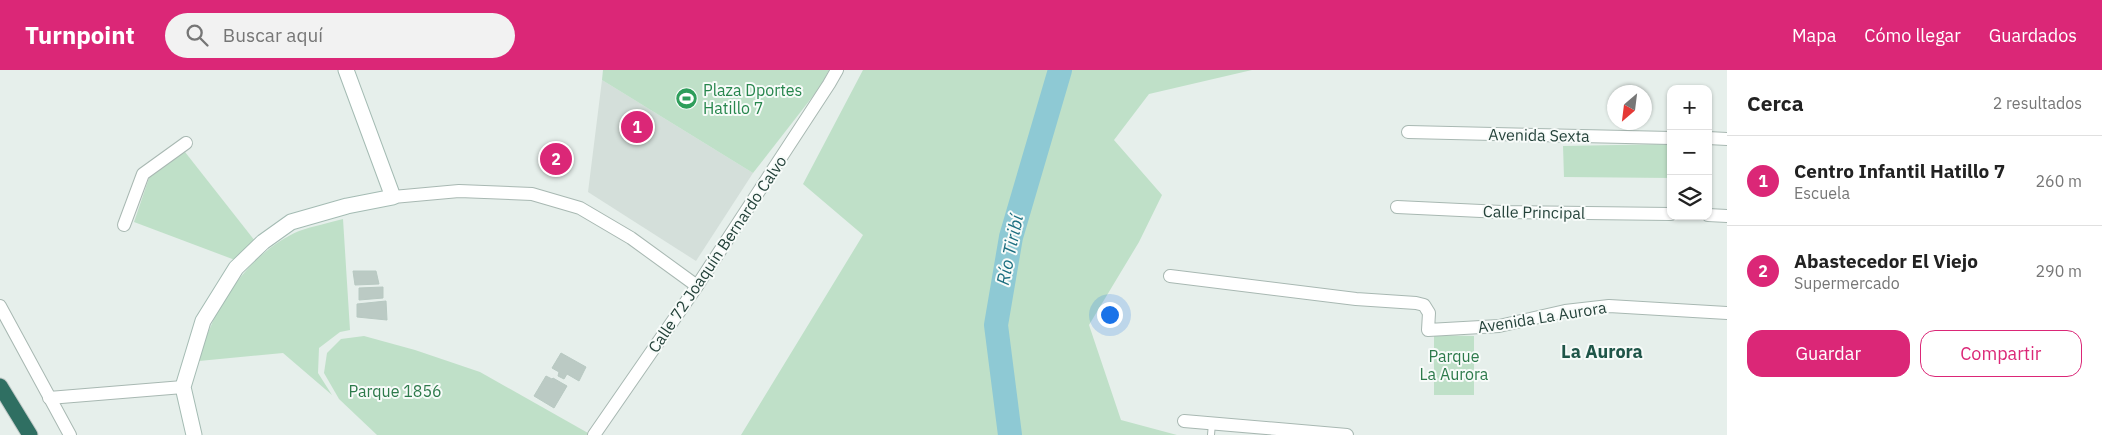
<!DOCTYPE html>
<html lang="es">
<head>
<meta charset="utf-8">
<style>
	body { margin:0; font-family:"IBM Plex Sans",sans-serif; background:#f2f2f2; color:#222 }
	.controls { position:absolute; right:15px; top:15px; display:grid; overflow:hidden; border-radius:10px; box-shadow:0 1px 4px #0004 }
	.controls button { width:45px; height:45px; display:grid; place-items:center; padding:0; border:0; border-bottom:1px solid #e0e0e0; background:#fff; color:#222; font:25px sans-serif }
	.compass { position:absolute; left:1607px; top:15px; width:45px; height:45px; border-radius:50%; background:#fff; box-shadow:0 1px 4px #0004; rotate:208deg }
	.you { position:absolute; left:1109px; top:244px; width:18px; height:18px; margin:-12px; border:4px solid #fff; border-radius:50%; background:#1a73e8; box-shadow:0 0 0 8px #1a73e833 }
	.badge { display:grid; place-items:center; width:32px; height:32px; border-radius:50%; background:#db2777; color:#fff; font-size:16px; font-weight:700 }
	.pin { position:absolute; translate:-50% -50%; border:2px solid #fff; box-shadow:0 1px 5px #0006 }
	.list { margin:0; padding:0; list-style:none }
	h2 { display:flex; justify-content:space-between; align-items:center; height:65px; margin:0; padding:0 20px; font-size:21px }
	h2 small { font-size:16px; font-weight:400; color:#767676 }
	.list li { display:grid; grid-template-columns:32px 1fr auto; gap:15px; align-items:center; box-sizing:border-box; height:90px; padding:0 20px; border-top:1px solid #e0e0e0 }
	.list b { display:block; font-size:19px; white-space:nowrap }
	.list p { margin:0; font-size:16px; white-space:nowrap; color:#767676 }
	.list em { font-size:16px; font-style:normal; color:#767676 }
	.actions { display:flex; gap:10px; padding:15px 20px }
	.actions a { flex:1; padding:11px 0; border:1px solid #db2777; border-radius:15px; text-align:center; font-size:18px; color:#db2777 }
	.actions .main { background:#db2777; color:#fff }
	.icon { flex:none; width:28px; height:28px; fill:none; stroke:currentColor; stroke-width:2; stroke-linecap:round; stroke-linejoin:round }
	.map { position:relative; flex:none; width:1727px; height:365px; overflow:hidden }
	header { display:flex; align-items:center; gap:30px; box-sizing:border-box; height:70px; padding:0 25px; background:#db2777; color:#fff }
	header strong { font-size:24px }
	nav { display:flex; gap:28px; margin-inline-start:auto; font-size:18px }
	.search { width:350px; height:45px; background:#f2f2f2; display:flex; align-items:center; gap:12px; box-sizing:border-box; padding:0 18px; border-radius:28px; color:#767676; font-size:19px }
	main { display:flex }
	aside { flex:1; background:#fff }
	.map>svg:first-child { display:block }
	.built { fill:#d4dfda }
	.green { fill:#bfe0c8 }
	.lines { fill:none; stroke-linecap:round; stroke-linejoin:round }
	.river { stroke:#8ec9d4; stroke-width:24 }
	.building { fill:#bbcac4; stroke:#b8c9c2 }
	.lane-casing { stroke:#a8b8b2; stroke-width:8 }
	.street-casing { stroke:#a8b8b2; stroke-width:14 }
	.secondary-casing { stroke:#a4bbb3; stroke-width:17 }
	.highway-casing { stroke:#c2cac8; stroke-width:17 }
	.lane { stroke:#fff; stroke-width:6 }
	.street { stroke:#fff; stroke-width:12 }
	.secondary { stroke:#fff; stroke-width:15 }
	.highway { stroke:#2f6f62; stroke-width:15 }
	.labels { text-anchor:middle; stroke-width:4; stroke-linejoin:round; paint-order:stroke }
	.leisure-label { font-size:16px; fill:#27864d; stroke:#f7fbf9; text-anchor:start }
	.street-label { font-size:16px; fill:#24423a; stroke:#f7fbf9 }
	.park-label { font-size:16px; fill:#2d7a4b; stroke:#f7fbf9 }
	.water-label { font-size:18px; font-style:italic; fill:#1c6f80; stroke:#f7fbf9 }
	.neighbourhood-label { font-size:18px; font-weight:bold; fill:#1f5548; stroke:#f7fbf9 }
</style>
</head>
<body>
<header>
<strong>Turnpoint</strong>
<div class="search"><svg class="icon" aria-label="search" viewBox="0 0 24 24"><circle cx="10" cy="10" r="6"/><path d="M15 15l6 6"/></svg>Buscar aquí</div>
<nav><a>Mapa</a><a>Cómo llegar</a><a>Guardados</a></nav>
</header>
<main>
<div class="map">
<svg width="1727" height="365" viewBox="0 0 1727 365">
	<rect width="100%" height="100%" fill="#e6efeb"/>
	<polygon class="built" points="602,10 753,103 696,191 588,122"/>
	<g class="green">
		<polygon points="603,0 829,0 820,17 753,103 602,10"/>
		<polygon points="863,0 1252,0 1149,24 1114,70 1162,125 1139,172 1089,255 1121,350 1177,365 741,365 863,165 803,114"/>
		<polygon points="1671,74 1671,108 1564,107 1563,76"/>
		<polygon points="185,82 255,171 235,190 134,152 149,108"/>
		<path d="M343 149 350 260 340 262 319 278 318 303 332 325 283 283 199 291C203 280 205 268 210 258 226 219 259 178 299 161 313 156 329 153 343 149Z"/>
		<polygon points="1434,265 1474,266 1474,325 1434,325"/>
		<polygon points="364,266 415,280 480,302 588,363 587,365 377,365 339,329 324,303 327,283 341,269"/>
	</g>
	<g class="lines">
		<polyline class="river" points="1010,365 996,255 1011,167 1060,0"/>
	</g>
	<g class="building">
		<polygon points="353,201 376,201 379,214 355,215"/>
		<polygon points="383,217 383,228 359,230 359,218"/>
		<polygon points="386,231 387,250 357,247 357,234"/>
		<polygon points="561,283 586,297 579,311 567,304 564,309 558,306 559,302 552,298"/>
		<polygon points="546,306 552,309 553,308 567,316 554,338 534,326"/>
	</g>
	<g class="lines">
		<defs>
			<polyline id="lane" points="1211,365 1212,353"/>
			<g id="street">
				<polyline points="1408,62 1671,68"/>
				<polyline points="1708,68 1727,69"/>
				<polyline points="393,127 459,121 532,124 580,138 631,168 697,216"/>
				<polyline points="1397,137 1502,142 1671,144"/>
				<polyline points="1708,145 1727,146"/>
				<polyline points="124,155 143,104 186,73"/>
				<polyline points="1170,206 1356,229 1416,233 1424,235 1429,243 1428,260 1499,256 1565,241 1609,236 1727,243"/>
				<polyline points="0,236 70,365"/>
				<polyline points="49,328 183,317"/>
				<polyline points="1184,351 1347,365"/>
				<polyline points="594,365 697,216 829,14 837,0"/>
			</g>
			<polyline id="secondary" points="194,365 183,317 203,251 236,198 263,172 291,152 347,136 393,127 346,0"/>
			<polyline id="highway" points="0,316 30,365"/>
		</defs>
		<use href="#lane" class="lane-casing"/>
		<use href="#street" class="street-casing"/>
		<use href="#secondary" class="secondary-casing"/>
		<use href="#highway" class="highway-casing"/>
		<use href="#lane" class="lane"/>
		<use href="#street" class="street"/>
		<use href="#secondary" class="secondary"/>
		<use href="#highway" class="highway"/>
	</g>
	<defs>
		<symbol id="stadium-disc" viewBox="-11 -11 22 22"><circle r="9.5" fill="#2e9e5b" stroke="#f7fbf9"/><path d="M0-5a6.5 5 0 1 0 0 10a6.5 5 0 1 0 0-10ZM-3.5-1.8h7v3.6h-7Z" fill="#fff"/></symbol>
	</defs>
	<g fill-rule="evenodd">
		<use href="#stadium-disc" x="674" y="16" width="25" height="25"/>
	</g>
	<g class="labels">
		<g class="leisure-label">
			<text x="703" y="26">Plaza Dportes<tspan x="703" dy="18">Hatillo 7</tspan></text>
		</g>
		<g class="street-label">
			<text transform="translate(1539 65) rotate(1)" y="6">Avenida Sexta</text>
			<text transform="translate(1534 142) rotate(1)" y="6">Calle Principal</text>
			<text transform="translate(717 184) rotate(-56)" y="6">Calle 72 Joaquín Bernardo Calvo</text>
			<text transform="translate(1542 247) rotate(-9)" y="6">Avenida La Aurora</text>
		</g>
		<g class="park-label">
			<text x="1454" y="292">Parque<tspan x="1454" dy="18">La Aurora</tspan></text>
			<text x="395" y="327">Parque 1856</text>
		</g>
		<g class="water-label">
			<text transform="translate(1010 180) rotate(-78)" y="6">Río Tiribí</text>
		</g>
		<g class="neighbourhood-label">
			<text x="1602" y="288">La Aurora</text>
		</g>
	</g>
</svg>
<div class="controls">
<button>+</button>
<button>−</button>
<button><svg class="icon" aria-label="layers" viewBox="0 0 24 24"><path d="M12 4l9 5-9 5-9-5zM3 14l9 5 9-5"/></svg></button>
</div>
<svg class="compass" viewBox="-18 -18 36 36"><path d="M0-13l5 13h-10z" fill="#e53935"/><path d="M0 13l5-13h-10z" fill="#767676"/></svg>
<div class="you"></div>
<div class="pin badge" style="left:637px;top:57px">1</div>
<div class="pin badge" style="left:556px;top:89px">2</div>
</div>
<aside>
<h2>Cerca<small>2 resultados</small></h2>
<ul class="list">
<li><span class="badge">1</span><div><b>Centro Infantil Hatillo 7</b><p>Escuela</p></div><em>260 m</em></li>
<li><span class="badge">2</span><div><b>Abastecedor El Viejo</b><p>Supermercado</p></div><em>290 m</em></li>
</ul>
<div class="actions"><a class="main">Guardar</a><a>Compartir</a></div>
</aside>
</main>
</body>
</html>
